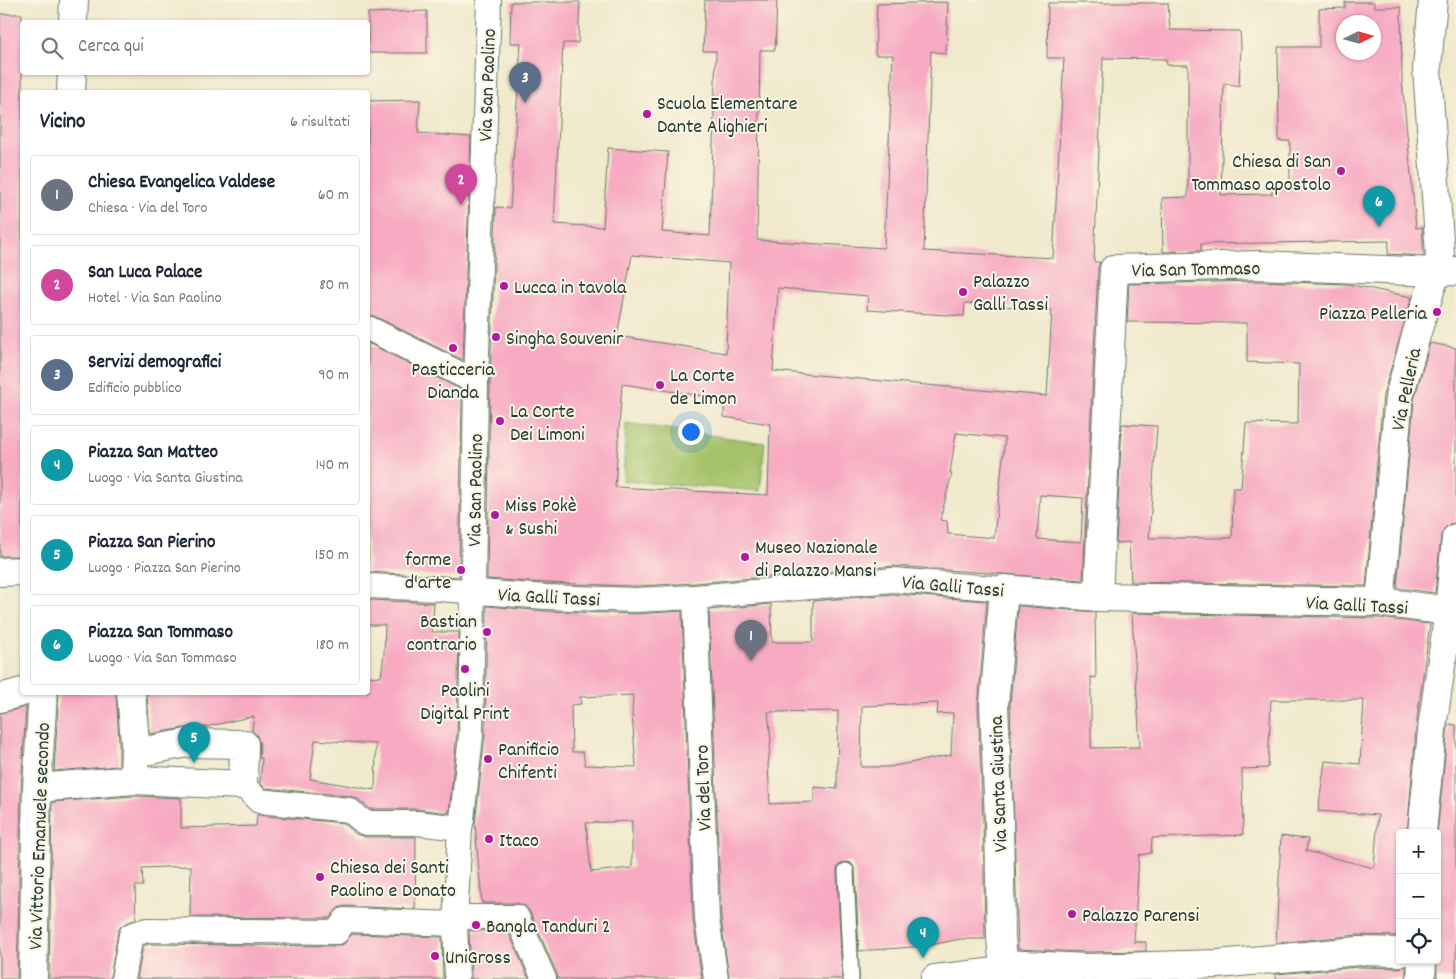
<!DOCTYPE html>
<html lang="it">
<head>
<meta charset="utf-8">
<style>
	body { margin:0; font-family:Dekko,sans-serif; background:#f6f6f7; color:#1f2937 }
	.controls { position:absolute; right:15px; bottom:15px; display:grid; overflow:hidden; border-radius:5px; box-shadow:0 1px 4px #0004 }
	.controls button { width:45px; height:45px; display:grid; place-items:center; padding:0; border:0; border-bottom:1px solid #e0e1e3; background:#fff; color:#1f2937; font:25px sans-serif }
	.compass { position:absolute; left:1336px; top:15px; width:45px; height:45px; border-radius:50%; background:#fff; box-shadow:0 1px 4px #0004; rotate:85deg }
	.you { position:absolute; left:690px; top:431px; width:18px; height:18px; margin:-12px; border:4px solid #fff; border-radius:50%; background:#1a73e8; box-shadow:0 0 0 8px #1a73e833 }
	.badge { display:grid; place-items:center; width:32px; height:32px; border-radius:50%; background:#ea580c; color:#fff; font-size:16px; font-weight:700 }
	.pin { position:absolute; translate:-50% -41px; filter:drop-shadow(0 1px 2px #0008) }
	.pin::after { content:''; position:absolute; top:26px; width:18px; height:15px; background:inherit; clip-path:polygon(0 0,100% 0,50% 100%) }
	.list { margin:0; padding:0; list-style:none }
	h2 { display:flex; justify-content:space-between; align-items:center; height:65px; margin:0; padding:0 20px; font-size:21px }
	h2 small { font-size:16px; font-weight:400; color:#747a83 }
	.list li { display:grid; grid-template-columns:32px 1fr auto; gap:15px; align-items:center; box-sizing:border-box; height:80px; margin:0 10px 10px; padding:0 10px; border:1px solid #e0e1e3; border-radius:5px }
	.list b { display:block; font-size:19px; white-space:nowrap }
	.list p { margin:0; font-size:16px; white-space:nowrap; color:#747a83 }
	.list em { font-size:16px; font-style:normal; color:#747a83 }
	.icon { flex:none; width:28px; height:28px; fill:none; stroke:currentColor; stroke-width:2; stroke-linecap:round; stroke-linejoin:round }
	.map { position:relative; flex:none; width:1456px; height:979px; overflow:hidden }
	.search { position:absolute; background:#fff; box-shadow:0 1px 4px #0004; left:20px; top:20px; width:350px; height:55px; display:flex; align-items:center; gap:12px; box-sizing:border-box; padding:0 18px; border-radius:5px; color:#747a83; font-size:19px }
	.panel { position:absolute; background:#fff; box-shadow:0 1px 4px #0004; left:20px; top:90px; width:350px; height:605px; border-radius:5px }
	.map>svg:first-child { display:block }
	.green { fill:#a5c269; stroke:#62804e }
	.building { fill:#f7aac2; fill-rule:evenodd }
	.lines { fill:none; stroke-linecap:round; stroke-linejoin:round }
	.service-casing { stroke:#687969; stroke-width:18 }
	.pedestrian-casing { stroke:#687969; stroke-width:26 }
	.minor-casing { stroke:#687969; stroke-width:30 }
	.service { stroke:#fff; stroke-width:15 }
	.pedestrian { stroke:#fff; stroke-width:24 }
	.minor { stroke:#fff; stroke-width:28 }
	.poi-dot { fill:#b5179e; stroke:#fcf5e5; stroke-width:2 }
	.labels { text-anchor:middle; stroke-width:4; stroke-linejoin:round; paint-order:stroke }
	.street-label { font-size:20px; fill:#1f3d34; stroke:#fcf5e5 }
	.poi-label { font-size:20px; fill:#1f3d34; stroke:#fcf5e5; text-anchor:start }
</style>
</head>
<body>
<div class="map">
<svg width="1456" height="979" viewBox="0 0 1456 979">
	<rect width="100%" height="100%" fill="#fcf5e5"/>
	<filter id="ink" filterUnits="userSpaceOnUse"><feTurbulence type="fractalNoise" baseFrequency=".02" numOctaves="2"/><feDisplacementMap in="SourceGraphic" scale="10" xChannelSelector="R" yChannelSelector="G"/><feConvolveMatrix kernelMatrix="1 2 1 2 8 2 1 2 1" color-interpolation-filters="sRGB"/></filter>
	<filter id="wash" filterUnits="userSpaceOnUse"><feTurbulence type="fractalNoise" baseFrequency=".0096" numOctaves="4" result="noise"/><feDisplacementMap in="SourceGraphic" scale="20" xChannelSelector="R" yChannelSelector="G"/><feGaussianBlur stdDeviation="1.12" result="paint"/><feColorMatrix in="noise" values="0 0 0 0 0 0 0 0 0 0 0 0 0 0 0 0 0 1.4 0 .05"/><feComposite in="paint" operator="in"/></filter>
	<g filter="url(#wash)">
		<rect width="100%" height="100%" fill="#f0e9cc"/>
		<polygon class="green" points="626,423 765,443 760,491 623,481"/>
		<g id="blocks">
			<g class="building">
				<path d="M705 0H777L775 50H760L757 240 884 248 893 55H875L877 4 948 2 946 54 931 51 924 251 1053 258 1064 58H1047L1048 3H1168L1170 30 1240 31 1241 46 1239 86 1224 83 1221 195 1272 194V187H1290V141H1279L1278 47H1319V9L1345 8V2H1374V7H1401L1402 80 1416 228 1422 227 1424 256 1388 254 1389 241 1201 244V251L1163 252 1162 198 1188 197V65H1167L1166 59 1103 58 1094 262H1100L1098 268 1083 580 894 566 694 583 636 586 547 583 487 579 490 382 496 207 510 208 521 43H510L511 2H580L578 43H563L554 224 603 227 608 148 668 152 662 232 710 236 716 51H703ZM1344 22H1374V52H1344ZM632 255 729 263 726 353 617 336ZM778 288 868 296 867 310 964 316 965 303 1052 310 1047 396 773 371ZM622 384 724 399V417L770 424 768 495 615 487ZM956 433 1005 438 994 538 948 534 947 521 940 520 952 473H950ZM1040 495 1083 498 1081 542 1037 539Z"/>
				<polygon points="427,11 427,53 368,53 368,13"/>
				<rect x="0" y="14" width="22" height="542"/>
				<polygon points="420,100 418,133 471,137 463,360 374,316 368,314 368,101"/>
				<polygon points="1258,281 1347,284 1412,297 1383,395 1366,586 1131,582 1129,542 1116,543 1122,424 1157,426 1149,538 1232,538 1233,488 1241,488 1246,423 1298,424 1299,364 1247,362 1247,323 1127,322 1129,284"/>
				<polygon points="368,343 462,390 459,577 368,572"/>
				<polygon points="1430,343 1456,348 1456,523 1449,524 1444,529 1441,536 1435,593 1397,588 1414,400"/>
				<path d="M893 594 987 601 978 706 983 819 985 939H960L926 946 859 951 855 871 851 863 845 862 838 866 837 871 842 979H729L721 918 709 610 771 604 772 642H813V601ZM938 703 937 714 953 713 951 755 889 767H861L862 706ZM838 711 837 789 814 787V802L770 804 768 765 771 740 768 712Z"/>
				<path d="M368 600 434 603 432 632H459L457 734 449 813 417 809H370L358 799 350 796 265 788 260 783 262 758H259L260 744 257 736 252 730 254 716 201 728H184L150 734 147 692H368V676L381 677 384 654 385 625H368ZM315 740 376 744 375 790 310 779Z"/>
				<path d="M487 606 545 611 636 614 682 611 693 920 702 979H558L557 974 530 912 525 906 517 903H482L475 825 485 735ZM633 695 632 714 636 767 585 765 583 752H572L571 705 581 704 580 697ZM632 821V868L591 872 586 823Z"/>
				<polygon points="1018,606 1095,612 1096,678 1091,677 1091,748 1140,747 1132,613 1379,618 1430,624 1417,719 1407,833 1400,833 1400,936 1358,935 1276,943 1281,836 1308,839 1306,851 1374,868 1378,815 1318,811 1325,761 1360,764 1364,700 1271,700 1268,768 1242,769 1243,835 1152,838 1151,853 1139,855 1134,942 1146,942 1146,951 1087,952 1018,949 1010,705"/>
				<polygon points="59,692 116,692 119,742 119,766 54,771"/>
				<polygon points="26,707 21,788 17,979 0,979 0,713"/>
				<polygon points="1448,724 1456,725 1456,979 1437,979 1437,836"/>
				<polygon points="134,796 181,798 181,828 256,826 257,815 344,823 356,834 365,837 416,837 415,909 345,906 338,908 330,918 190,917 191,866 142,868 143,886 135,886 136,919 121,926 118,932 110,979 49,979 52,802"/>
				<polygon points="469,931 508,931 529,979 471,979"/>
				<polygon points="352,934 442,937 443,979 137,979 143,946 149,944 337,946 344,944"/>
				<polygon points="1406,966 1406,979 1276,979 1276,974 1360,967 1400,968"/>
			</g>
		</g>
	</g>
	<g filter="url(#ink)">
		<use href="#blocks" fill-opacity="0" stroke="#687969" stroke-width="1"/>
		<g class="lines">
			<defs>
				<polyline id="service" points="846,871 851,979"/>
				<g id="pedestrian">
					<polyline points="368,328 476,382"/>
					<polyline points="368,586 439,589 546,597 636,600 695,597 893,580 1004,589"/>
					<polyline points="695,597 707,919 716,979"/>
					<polyline points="243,785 259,801 349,810 365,823 417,823 460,828"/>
					<polyline points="455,917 517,917 544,979"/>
					<polyline points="123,979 131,935 147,930 337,932 345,920 455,924"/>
					<polyline points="457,979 455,924 460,828 462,819 471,735 476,382 489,0"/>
				</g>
				<g id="minor">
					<polyline points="73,22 74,0"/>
					<polyline points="71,92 72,72"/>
					<polyline points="0,572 22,571"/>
					<polyline points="1098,597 1114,269 1258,265 1436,272 1456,271"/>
					<polyline points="1380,602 1399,397 1417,332 1439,263 1440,254 1427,68 1433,0"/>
					<polyline points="0,698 22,692"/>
					<polyline points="134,780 243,785 244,744 187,743 135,753"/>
					<polyline points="37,788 134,780 135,742 131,692"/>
					<polyline points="1422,833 1433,721 1449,611 1456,538"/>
					<polyline points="1004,964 1087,968 1218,964 1359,951 1400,952"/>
					<polyline points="33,979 37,788 43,692"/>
					<polyline points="935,979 1005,971"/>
					<polyline points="1005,979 1001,938 999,819 994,705 1004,589 1098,597 1380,602 1449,611"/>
					<polyline points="1421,979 1422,960"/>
				</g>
			</defs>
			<use href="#service" class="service-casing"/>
			<use href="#pedestrian" class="pedestrian-casing"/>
			<use href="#minor" class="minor-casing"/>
			<use href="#service" class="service"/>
			<use href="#pedestrian" class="pedestrian"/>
			<use href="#minor" class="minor"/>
		</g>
	</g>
	<g class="poi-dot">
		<circle cx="647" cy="114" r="5"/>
		<circle cx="1341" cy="171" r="5"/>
		<circle cx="504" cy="286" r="5"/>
		<circle cx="963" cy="292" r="5"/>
		<circle cx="1437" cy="312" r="5"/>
		<circle cx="496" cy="337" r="5"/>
		<circle cx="453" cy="348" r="5"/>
		<circle cx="660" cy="385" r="5"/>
		<circle cx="500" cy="421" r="5"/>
		<circle cx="495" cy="515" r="5"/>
		<circle cx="745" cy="557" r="5"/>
		<circle cx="461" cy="570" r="5"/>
		<circle cx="487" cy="632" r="5"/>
		<circle cx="465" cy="669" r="5"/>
		<circle cx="488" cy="759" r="5"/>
		<circle cx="489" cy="839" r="5"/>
		<circle cx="320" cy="877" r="5"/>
		<circle cx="1072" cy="914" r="5"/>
		<circle cx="476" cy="925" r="5"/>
		<circle cx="435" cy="956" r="5"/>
	</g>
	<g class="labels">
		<g class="street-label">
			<text transform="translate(486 85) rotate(-88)" y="7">Via San Paolino</text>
			<text transform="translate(1196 268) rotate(-1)" y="7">Via San Tommaso</text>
			<text transform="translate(1405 389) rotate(-78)" y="7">Via Pelleria</text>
			<text transform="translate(474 490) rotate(-89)" y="7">Via San Paolino</text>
			<text transform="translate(953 585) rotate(5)" y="7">Via Galli Tassi</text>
			<text transform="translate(549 596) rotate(3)" y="7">Via Galli Tassi</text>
			<text transform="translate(1357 604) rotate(3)" y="7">Via Galli Tassi</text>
			<text transform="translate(997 784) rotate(-92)" y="7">Via Santa Giustina</text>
			<text transform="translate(702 788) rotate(-92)" y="7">Via del Toro</text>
			<text transform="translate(38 836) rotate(-88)" y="7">Via Vittorio Emanuele secondo</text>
		</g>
		<g class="poi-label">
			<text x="657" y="109">Scuola Elementare<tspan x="657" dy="23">Dante Alighieri</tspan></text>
			<text x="1331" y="167" text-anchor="end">Chiesa di San<tspan x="1331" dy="23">Tommaso apostolo</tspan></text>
			<text x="973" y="287">Palazzo<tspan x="973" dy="23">Galli Tassi</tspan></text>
			<text x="514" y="293">Lucca in tavola</text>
			<text x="1427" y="319" text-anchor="end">Piazza Pelleria</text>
			<text x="506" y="344">Singha Souvenir</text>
			<text x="453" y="375" text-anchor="middle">Pasticceria<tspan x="453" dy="23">Dianda</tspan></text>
			<text x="670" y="381">La Corte<tspan x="670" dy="23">de Limon</tspan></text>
			<text x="510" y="417">La Corte<tspan x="510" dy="23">Dei Limoni</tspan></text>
			<text x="505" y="511">Miss Pokè<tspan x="505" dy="23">&amp; Sushi</tspan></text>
			<text x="755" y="553">Museo Nazionale<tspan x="755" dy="23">di Palazzo Mansi</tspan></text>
			<text x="451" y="565" text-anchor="end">forme<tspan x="451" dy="23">d'arte</tspan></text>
			<text x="477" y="627" text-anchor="end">Bastian<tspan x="477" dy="23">contrario</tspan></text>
			<text x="465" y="696" text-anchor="middle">Paolini<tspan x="465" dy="23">Digital Print</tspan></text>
			<text x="498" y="755">Panificio<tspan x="498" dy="23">Chifenti</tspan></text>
			<text x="499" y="846">Itaco</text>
			<text x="330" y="873">Chiesa dei Santi<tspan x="330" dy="23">Paolino e Donato</tspan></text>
			<text x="1082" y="921">Palazzo Parensi</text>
			<text x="486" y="932">Bangla Tanduri 2</text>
			<text x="445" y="963">UniGross</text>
		</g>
	</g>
</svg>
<div class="controls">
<button>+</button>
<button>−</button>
<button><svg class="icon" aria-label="locate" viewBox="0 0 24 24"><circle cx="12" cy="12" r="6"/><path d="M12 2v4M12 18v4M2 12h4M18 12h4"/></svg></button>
</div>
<svg class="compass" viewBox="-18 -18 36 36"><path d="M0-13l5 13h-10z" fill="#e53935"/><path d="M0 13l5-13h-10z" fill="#747a83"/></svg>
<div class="you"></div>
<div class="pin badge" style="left:751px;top:661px;background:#6b7280">1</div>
<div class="pin badge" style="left:461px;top:205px;background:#d1479c">2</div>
<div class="pin badge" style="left:525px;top:103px;background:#5c6f8a">3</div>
<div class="pin badge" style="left:923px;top:958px;background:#0f9aa8">4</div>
<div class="pin badge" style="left:194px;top:763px;background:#0f9aa8">5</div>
<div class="pin badge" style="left:1379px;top:227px;background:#0f9aa8">6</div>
<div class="search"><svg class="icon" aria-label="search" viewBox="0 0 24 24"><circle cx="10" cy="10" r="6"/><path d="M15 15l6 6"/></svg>Cerca qui</div>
<section class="panel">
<h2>Vicino<small>6 risultati</small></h2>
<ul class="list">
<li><span class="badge" style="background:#6b7280">1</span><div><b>Chiesa Evangelica Valdese</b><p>Chiesa · Via del Toro</p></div><em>60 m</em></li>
<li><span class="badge" style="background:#d1479c">2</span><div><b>San Luca Palace</b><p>Hotel · Via San Paolino</p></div><em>80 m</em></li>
<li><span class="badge" style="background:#5c6f8a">3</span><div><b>Servizi demografici</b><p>Edificio pubblico</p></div><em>90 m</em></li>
<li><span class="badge" style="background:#0f9aa8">4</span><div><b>Piazza San Matteo</b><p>Luogo · Via Santa Giustina</p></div><em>140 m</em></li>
<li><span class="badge" style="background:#0f9aa8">5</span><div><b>Piazza San Pierino</b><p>Luogo · Piazza San Pierino</p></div><em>150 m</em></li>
<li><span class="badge" style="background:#0f9aa8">6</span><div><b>Piazza San Tommaso</b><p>Luogo · Via San Tommaso</p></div><em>180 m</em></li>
</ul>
</section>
</div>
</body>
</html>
